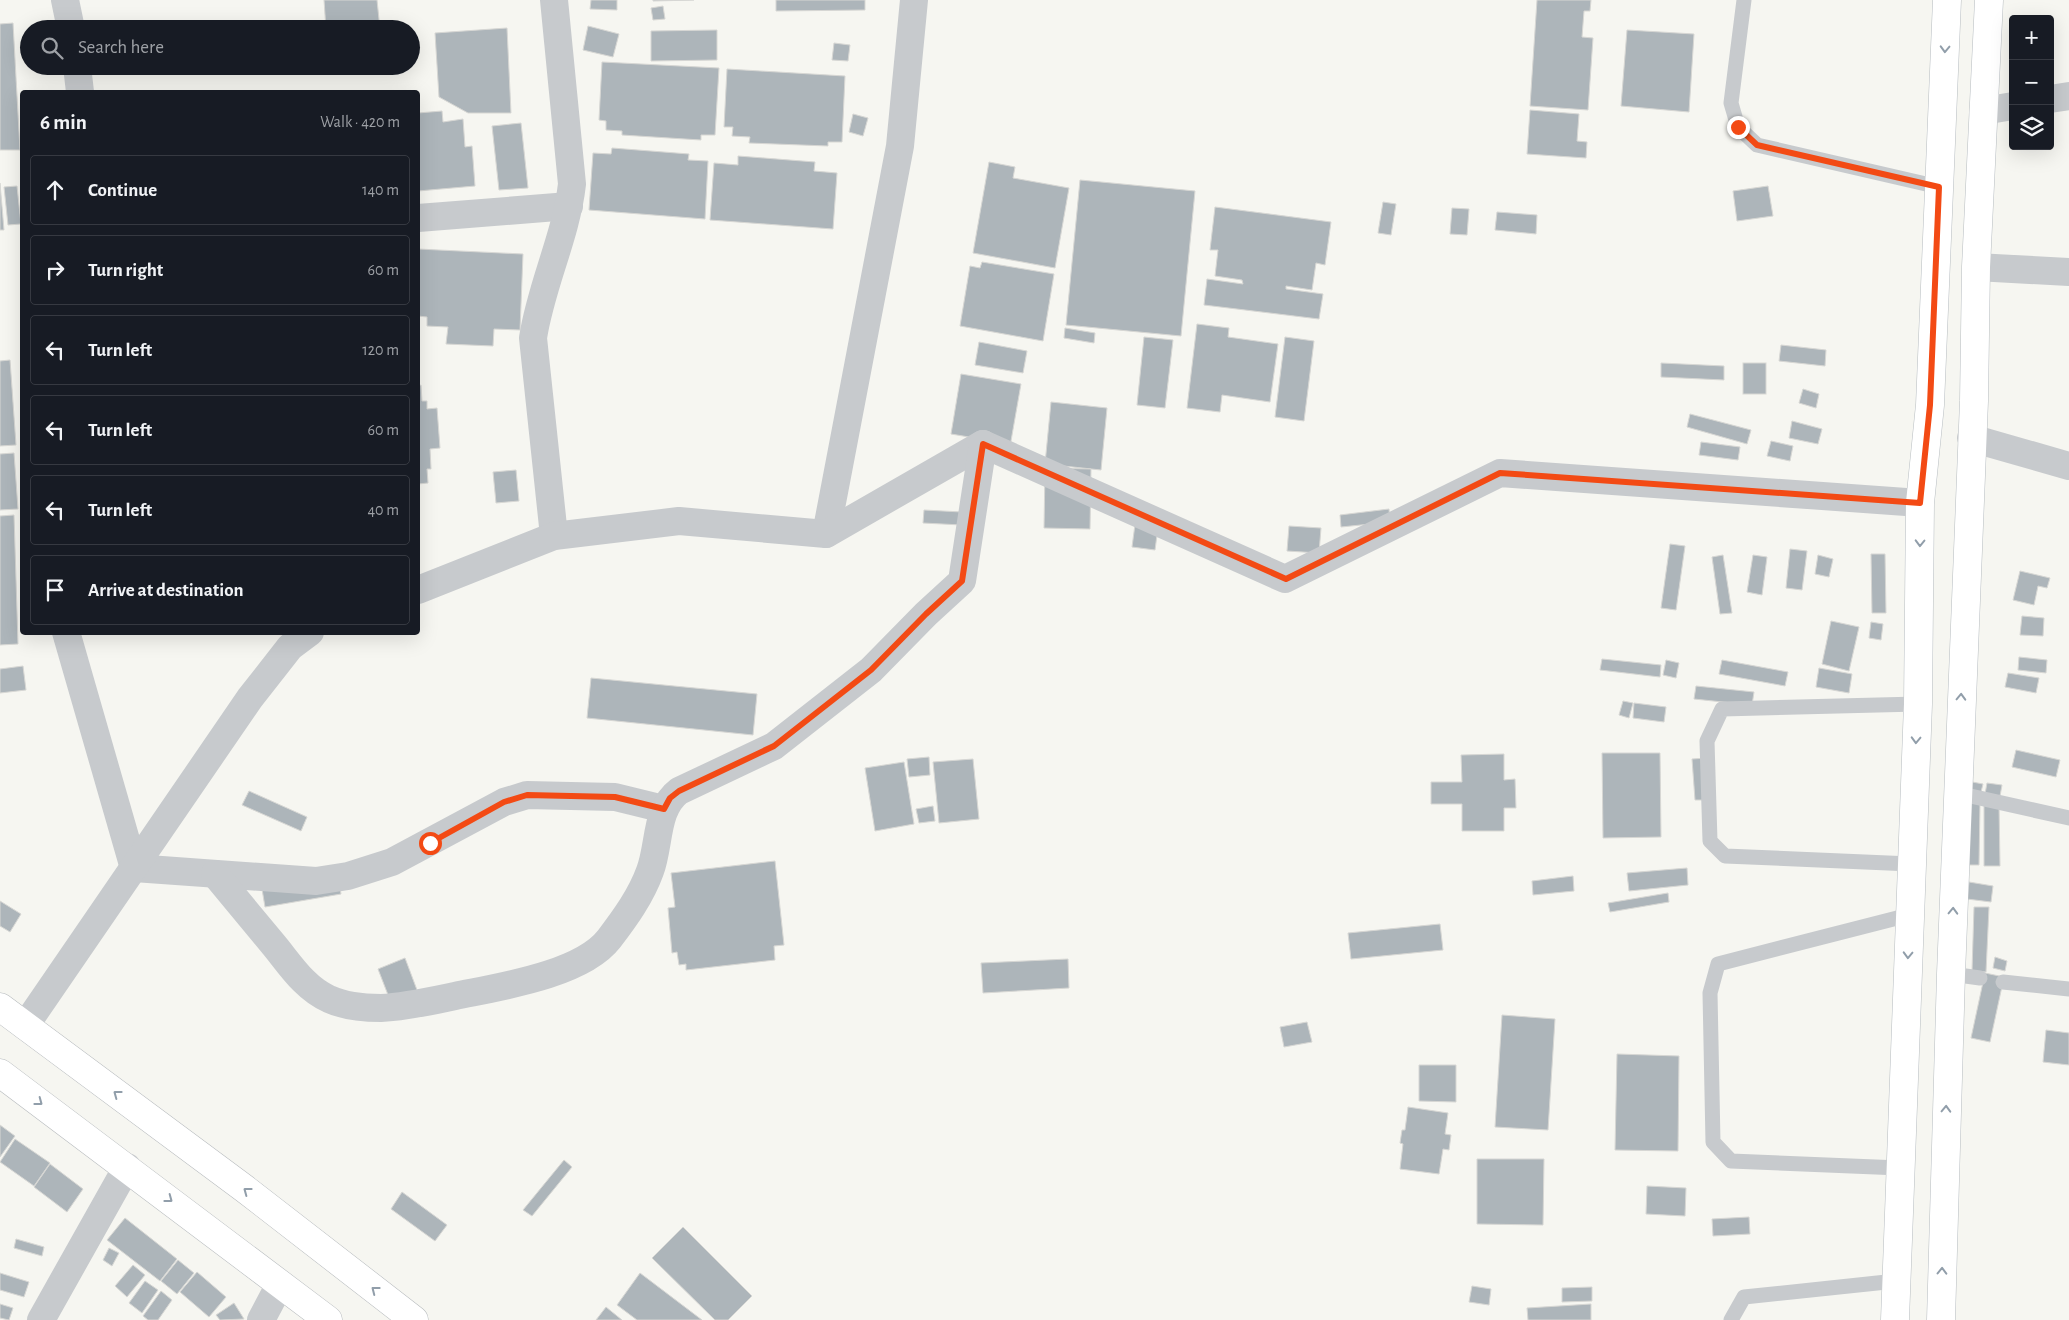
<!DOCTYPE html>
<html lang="en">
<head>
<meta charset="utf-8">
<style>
	body { margin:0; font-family:"Alegreya Sans",sans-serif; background:#242831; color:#f1f3f6 }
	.controls { position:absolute; right:15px; top:15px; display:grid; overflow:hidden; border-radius:5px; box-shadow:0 5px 20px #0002 }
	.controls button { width:45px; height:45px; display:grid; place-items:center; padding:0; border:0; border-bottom:1px solid #363941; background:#171b24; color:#f1f3f6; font:25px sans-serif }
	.stop { position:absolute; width:15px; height:15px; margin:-11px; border:4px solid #f34a14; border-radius:50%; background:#fff }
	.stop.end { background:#f34a14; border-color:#fff; box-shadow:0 1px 5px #0008 }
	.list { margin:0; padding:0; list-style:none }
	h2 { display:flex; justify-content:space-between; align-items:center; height:65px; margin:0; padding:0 20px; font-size:21px }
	h2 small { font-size:16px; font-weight:400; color:#9ea1a6 }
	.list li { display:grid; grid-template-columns:32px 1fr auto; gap:15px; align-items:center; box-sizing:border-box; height:70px; margin:0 10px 10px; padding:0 10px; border:1px solid #363941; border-radius:5px }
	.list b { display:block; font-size:19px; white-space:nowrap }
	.list em { font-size:16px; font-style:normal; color:#9ea1a6 }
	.icon { flex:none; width:28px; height:28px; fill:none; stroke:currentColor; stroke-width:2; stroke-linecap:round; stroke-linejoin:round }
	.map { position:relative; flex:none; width:2069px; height:1320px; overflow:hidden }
	.search { position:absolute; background:#171b24; box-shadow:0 5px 20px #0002; left:20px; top:20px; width:400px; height:55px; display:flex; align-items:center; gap:12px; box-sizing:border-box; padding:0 18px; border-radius:28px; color:#9ea1a6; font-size:19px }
	.panel { position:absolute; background:#171b24; box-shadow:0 5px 20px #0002; left:20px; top:90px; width:400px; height:545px; border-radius:5px }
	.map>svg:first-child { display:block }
	.building { fill:#adb5ba; stroke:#d7d7d4 }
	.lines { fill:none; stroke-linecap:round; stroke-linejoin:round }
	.secondary-casing { stroke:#b6bcc0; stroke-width:29 }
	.trunk-casing { stroke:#b6babd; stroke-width:29 }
	.service { stroke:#c7cacd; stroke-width:15 }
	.minor { stroke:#c7cacd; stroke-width:28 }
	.secondary { stroke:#fff; stroke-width:28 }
	.trunk { stroke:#fff; stroke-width:28 }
	.oneway { stroke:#919eaa }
	.route { stroke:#f34a14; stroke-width:6 }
</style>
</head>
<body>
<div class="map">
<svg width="2069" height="1320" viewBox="0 0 2069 1320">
	<rect width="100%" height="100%" fill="#f6f6f1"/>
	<g class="building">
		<polygon points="324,0 377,0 380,29 326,29"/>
		<polygon points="591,0 617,0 617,10 590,9"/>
		<polygon points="653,0 694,0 653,1"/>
		<polygon points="776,0 865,0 865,10 776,11"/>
		<polygon points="1537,0 1591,0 1590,11 1584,11 1582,37 1593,38 1588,110 1530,106"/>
		<polygon points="663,6 665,19 653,20 651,8"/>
		<polygon points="13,23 20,150 0,150 0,24"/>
		<polygon points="588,26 619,34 613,57 583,50"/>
		<polygon points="507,28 511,113 468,113 439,97 435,33"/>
		<polygon points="717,30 717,60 651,61 651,31"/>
		<polygon points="1627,30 1694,34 1689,112 1621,106"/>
		<polygon points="834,43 850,45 848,61 832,60"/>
		<polygon points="602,62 719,68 715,135 701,135 701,140 622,135 622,131 606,130 606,121 599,120"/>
		<polygon points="727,69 845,76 842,142 828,142 828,146 749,143 750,137 732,136 733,127 724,127"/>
		<polygon points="1530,110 1579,114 1577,141 1587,142 1586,158 1527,154"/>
		<polygon points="442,111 443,122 463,119 465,147 472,146 475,186 418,191 418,113"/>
		<polygon points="853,114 868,118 863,136 849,132"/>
		<polygon points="521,123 528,188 499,190 492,126"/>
		<polygon points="612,148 689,154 688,160 708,161 705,219 589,210 593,153 611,154"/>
		<polygon points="738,156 815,162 814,171 837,173 833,229 710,220 714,163 738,165"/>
		<polygon points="989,162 1015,167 1013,178 1069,188 1055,268 973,253"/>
		<polygon points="1080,180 1195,191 1181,336 1066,325"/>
		<polygon points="0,183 4,230 0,230"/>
		<polygon points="17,186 21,224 8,225 4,187"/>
		<polygon points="1768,186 1773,216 1737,221 1733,191"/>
		<polygon points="1383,202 1396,204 1391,235 1378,233"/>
		<polygon points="1215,207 1331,222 1325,265 1316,263 1312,290 1286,286 1286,289 1323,294 1319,319 1204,305 1207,279 1243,284 1242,280 1215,276 1218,250 1210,250"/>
		<polygon points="1452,208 1469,209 1467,235 1450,234"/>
		<polygon points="1497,212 1537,215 1536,234 1495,230"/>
		<polygon points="418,249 523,254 520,330 494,329 493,346 446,344 448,327 427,326 427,317 418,316"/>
		<polygon points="982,262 1054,274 1043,341 960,326 970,266 980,268"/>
		<polygon points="1197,324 1229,328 1228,337 1278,344 1270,402 1222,395 1220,412 1187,408"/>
		<polygon points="1065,328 1095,333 1094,343 1064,338"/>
		<polygon points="1144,337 1173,340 1165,408 1137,405"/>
		<polygon points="1285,337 1314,341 1304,421 1275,417"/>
		<polygon points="979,342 1027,351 1023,373 975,365"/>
		<polygon points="1781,345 1826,350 1825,366 1779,361"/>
		<polygon points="10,360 16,445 0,446 0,361"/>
		<polygon points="1661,363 1724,366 1724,380 1661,377"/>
		<rect x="1743" y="363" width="23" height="31"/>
		<polygon points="961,374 1021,384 1008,458 993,441 951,434"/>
		<polygon points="421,385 422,401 427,401 427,409 437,408 440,448 430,449 431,469 427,469 428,483 418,484 418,386"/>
		<polygon points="1803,389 1819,394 1816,408 1799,403"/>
		<polygon points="1051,402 1107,408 1101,470 1045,464"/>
		<polygon points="1690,414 1751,430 1747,444 1687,427"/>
		<polygon points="1792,421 1822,429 1818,444 1789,438"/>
		<polygon points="1771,441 1793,446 1790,461 1767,456"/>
		<polygon points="1701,442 1740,447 1738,460 1699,455"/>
		<polygon points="14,453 18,509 0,510 0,454"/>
		<polygon points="1045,468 1091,469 1090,529 1044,528"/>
		<polygon points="516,470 519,501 496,503 493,472"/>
		<polygon points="1389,509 1390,522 1341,527 1340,515"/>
		<polygon points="924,510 962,512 962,525 923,523"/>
		<polygon points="14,515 18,644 0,645 0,516"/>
		<polygon points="1136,517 1159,520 1155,550 1132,547"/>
		<polygon points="1289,526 1321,528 1319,553 1287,551"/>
		<polygon points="1670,544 1685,546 1676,610 1661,608"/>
		<polygon points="1790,549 1807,551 1802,590 1786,588"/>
		<polygon points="1871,554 1885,554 1886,613 1872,613"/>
		<polygon points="1723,555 1732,613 1720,614 1712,557"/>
		<polygon points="1753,555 1767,557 1762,595 1747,592"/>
		<polygon points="1818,555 1833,559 1829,577 1815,574"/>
		<polygon points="2020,571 2050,578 2047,588 2038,586 2034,605 2013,600"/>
		<polygon points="2022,616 2044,618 2043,636 2020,635"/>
		<polygon points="1831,621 1859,627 1849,671 1822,664"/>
		<polygon points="1871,622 1883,624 1881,640 1869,638"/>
		<polygon points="2019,657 2047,660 2046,673 2018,670"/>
		<polygon points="1602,659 1661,665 1660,677 1600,670"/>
		<polygon points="1666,660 1679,663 1676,678 1663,675"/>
		<polygon points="1722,660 1788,672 1785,686 1719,674"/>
		<polygon points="23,666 26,690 0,693 0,669"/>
		<polygon points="1819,668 1852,674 1849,693 1816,687"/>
		<polygon points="2008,673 2039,678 2036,693 2005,687"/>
		<polygon points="591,678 757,694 753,735 587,718"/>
		<polygon points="1696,686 1754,692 1752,705 1694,699"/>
		<polygon points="1623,701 1633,703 1629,718 1619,715"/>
		<polygon points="1634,703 1666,707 1664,722 1633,718"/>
		<polygon points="2016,750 2060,760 2056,777 2012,767"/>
		<polygon points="1602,753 1660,753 1661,837 1603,838"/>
		<polygon points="1504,754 1504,780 1515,779 1516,808 1504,808 1504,831 1462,831 1462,804 1431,804 1431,782 1462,782 1461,755"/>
		<polygon points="929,757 930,775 909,777 907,759"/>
		<polygon points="1707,758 1710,800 1695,800 1692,759"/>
		<polygon points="973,759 979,819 939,823 933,762"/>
		<polygon points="904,762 914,824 875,831 865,768"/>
		<polygon points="1967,781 1983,784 1980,796 1965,793"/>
		<polygon points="1987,783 2002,785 2000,796 1985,794"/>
		<polygon points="249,791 307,817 301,831 242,805"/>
		<polygon points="1966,802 1980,803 1979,865 1965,865"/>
		<polygon points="1984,804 1999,805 2000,866 1984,866"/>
		<polygon points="933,806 935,821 919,823 916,809"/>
		<polygon points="775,861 784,945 774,946 775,960 686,970 686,964 679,965 677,952 672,953 668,908 675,907 671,873"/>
		<polygon points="1687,868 1688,885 1629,891 1627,873"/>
		<polygon points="338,876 341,894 265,907 262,889"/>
		<polygon points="1573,876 1574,891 1533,895 1532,881"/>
		<polygon points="1969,882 1993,886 1991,902 1967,899"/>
		<polygon points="1668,893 1669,902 1610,912 1608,903"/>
		<polygon points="0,901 21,914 10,932 0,926"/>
		<polygon points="1974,907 1989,907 1986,972 1972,971"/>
		<polygon points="1440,924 1443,950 1351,959 1348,933"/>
		<polygon points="1995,957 2007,961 2005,971 1993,968"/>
		<polygon points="405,958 417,990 390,1000 378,969"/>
		<polygon points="1068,959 1069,988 983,993 981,963"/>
		<polygon points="1985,973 2004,977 1990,1042 1971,1038"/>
		<polygon points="1502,1015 1555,1019 1548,1130 1495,1127"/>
		<polygon points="1307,1022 1312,1042 1284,1047 1280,1027"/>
		<polygon points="2046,1030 2069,1033 2069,1065 2043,1062"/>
		<polygon points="1617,1054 1679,1056 1678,1151 1615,1150"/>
		<polygon points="1419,1065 1456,1065 1456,1102 1419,1101"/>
		<polygon points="1408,1107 1448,1113 1445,1134 1451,1135 1449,1150 1443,1149 1439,1174 1400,1169 1403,1144 1400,1143 1402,1130 1405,1130"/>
		<polygon points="0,1125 15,1136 0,1157"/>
		<polygon points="15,1139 50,1163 34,1186 0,1162"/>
		<polygon points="1477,1159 1544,1159 1543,1225 1477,1224"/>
		<polygon points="564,1160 572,1167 532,1216 523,1210"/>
		<polygon points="50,1164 83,1189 67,1212 34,1187"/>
		<polygon points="1647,1186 1686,1188 1685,1216 1646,1214"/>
		<polygon points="402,1192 447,1225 435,1241 391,1209"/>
		<polygon points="1749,1217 1750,1234 1713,1236 1712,1219"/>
		<polygon points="125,1218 177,1259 160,1281 107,1240"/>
		<polygon points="683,1227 752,1296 728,1320 715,1320 652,1258"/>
		<polygon points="16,1239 44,1247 42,1256 14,1248"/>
		<polygon points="109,1248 119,1253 112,1266 103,1260"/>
		<polygon points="178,1260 194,1273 177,1294 161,1281"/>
		<polygon points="133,1265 145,1275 127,1297 115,1286"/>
		<polygon points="197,1272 226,1297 209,1317 180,1292"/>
		<polygon points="0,1273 29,1282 24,1297 0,1290"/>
		<polygon points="640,1273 702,1320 637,1320 617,1305"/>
		<polygon points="145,1281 158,1290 142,1313 129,1303"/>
		<polygon points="1472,1286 1491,1289 1489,1305 1469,1302"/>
		<polygon points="1592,1287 1592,1301 1562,1302 1562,1288"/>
		<polygon points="161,1291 172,1300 158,1320 148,1320 143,1316"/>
		<polygon points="234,1303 244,1319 220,1320 216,1315"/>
		<polygon points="0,1304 13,1308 9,1320 0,1318"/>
		<polygon points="1591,1304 1591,1320 1528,1320 1527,1308"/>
		<polygon points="606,1307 622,1320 596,1320"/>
	</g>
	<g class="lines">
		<defs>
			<g id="secondary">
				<polyline points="1895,1320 1918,704 1920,503 1930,405 1947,0"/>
				<polyline points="1941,1320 1951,974 1974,401 1976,267 1989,0"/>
			</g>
			<g id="trunk">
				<polyline points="0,1007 245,1189 414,1320"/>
				<polyline points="0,1073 328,1320"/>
			</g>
		</defs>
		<use href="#secondary" class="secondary-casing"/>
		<use href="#trunk" class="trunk-casing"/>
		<g class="service">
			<polyline points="1744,0 1731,103 1738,127 1757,145 1939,187"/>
			<polyline points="1957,793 2069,818"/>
			<polyline points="1911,864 1725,856 1710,841 1707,741 1722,709 1918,704"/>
			<polyline points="1951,974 1980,978"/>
			<polyline points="2003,982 2069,989"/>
			<polyline points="1900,1168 1731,1161 1713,1142 1710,993 1718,964 1909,915"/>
			<polyline points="1731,1320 1744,1297 1896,1281"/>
		</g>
		<g class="minor">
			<polyline points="65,0 71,29"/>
			<polyline points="77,66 80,92"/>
			<polyline points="2050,99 2069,96"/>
			<polyline points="1983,111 2013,106"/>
			<polyline points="418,218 569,206"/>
			<polyline points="1976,267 2069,272"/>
			<polyline points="1971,438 2069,466"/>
			<polyline points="983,444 1285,579 1500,473 1920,503"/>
			<polyline points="826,534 900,146 914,0"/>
			<path d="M554 536 533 338C541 285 566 237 572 184L554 0"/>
			<polyline points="418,590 554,536 679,521 826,534 983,444"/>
			<polyline points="66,632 134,868"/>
			<polyline points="134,868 316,881 348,876 392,862 504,802 527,795 615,797 664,809"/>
			<path d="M215 874C234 897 253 920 273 944 289 963 304 988 329 999 344 1006 364 1008 381 1008 405 1007 431 1001 455 996 498 987 581 975 609 939 625 918 641 896 650 871 660 845 655 809 679 791L774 746 871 670 926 614 962 581 983 444"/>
			<polyline points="25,1026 250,698 290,647 310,632"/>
			<polyline points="41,1320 127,1167"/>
			<polyline points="261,1320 280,1284"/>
		</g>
		<use href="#secondary" class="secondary"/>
		<use href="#trunk" class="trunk"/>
	</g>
	<defs><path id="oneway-chevron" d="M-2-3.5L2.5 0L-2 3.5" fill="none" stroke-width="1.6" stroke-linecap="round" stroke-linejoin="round" transform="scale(1.25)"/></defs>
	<g class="oneway">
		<use href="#oneway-chevron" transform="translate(1945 49) rotate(92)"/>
		<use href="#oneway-chevron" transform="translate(1920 543) rotate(91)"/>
		<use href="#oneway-chevron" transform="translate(1961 697) rotate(-88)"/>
		<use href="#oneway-chevron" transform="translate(1916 740) rotate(92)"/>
		<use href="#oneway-chevron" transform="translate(1953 911) rotate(-88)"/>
		<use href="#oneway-chevron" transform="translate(1908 955) rotate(92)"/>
		<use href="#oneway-chevron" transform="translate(117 1094) rotate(-143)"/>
		<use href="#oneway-chevron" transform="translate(39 1102) rotate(37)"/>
		<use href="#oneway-chevron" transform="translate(1946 1109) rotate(-88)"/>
		<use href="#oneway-chevron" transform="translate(247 1191) rotate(-143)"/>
		<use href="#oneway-chevron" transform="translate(169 1199) rotate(37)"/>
		<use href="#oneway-chevron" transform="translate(1942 1271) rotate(-89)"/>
		<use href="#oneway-chevron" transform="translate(375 1290) rotate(-142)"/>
	</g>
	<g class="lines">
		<polyline class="route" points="430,843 504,802 527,795 615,797 664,809 670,798 679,791 774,746 871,670 926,614 962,581 983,444 1286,579 1500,473 1920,503 1930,405 1939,187 1757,145 1738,127"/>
	</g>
</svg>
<div class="controls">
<button>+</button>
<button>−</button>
<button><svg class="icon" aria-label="layers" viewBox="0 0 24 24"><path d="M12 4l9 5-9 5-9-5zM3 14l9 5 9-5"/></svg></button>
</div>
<div class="stop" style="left:430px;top:843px"></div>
<div class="stop end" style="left:1738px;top:127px"></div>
<div class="search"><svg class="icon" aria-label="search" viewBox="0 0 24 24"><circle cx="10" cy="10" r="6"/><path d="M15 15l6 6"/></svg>Search here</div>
<section class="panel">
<h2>6 min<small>Walk · 420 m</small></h2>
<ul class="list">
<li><svg class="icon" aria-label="ahead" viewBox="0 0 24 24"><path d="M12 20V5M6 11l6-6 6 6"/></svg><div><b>Continue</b></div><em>140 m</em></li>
<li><svg class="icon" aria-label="right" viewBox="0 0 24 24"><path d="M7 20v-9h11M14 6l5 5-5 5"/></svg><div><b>Turn right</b></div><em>60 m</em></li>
<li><svg class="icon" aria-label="left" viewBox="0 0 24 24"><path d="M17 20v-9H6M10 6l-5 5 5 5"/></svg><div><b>Turn left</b></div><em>120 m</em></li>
<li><svg class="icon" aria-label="left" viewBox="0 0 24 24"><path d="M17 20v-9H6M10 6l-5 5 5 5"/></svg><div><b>Turn left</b></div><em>60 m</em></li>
<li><svg class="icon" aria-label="left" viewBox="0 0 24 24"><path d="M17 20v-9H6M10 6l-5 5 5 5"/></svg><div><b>Turn left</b></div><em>40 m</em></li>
<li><svg class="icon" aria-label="arrive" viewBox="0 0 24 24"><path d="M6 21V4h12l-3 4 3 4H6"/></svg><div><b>Arrive at destination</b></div></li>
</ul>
</section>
</div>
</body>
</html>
